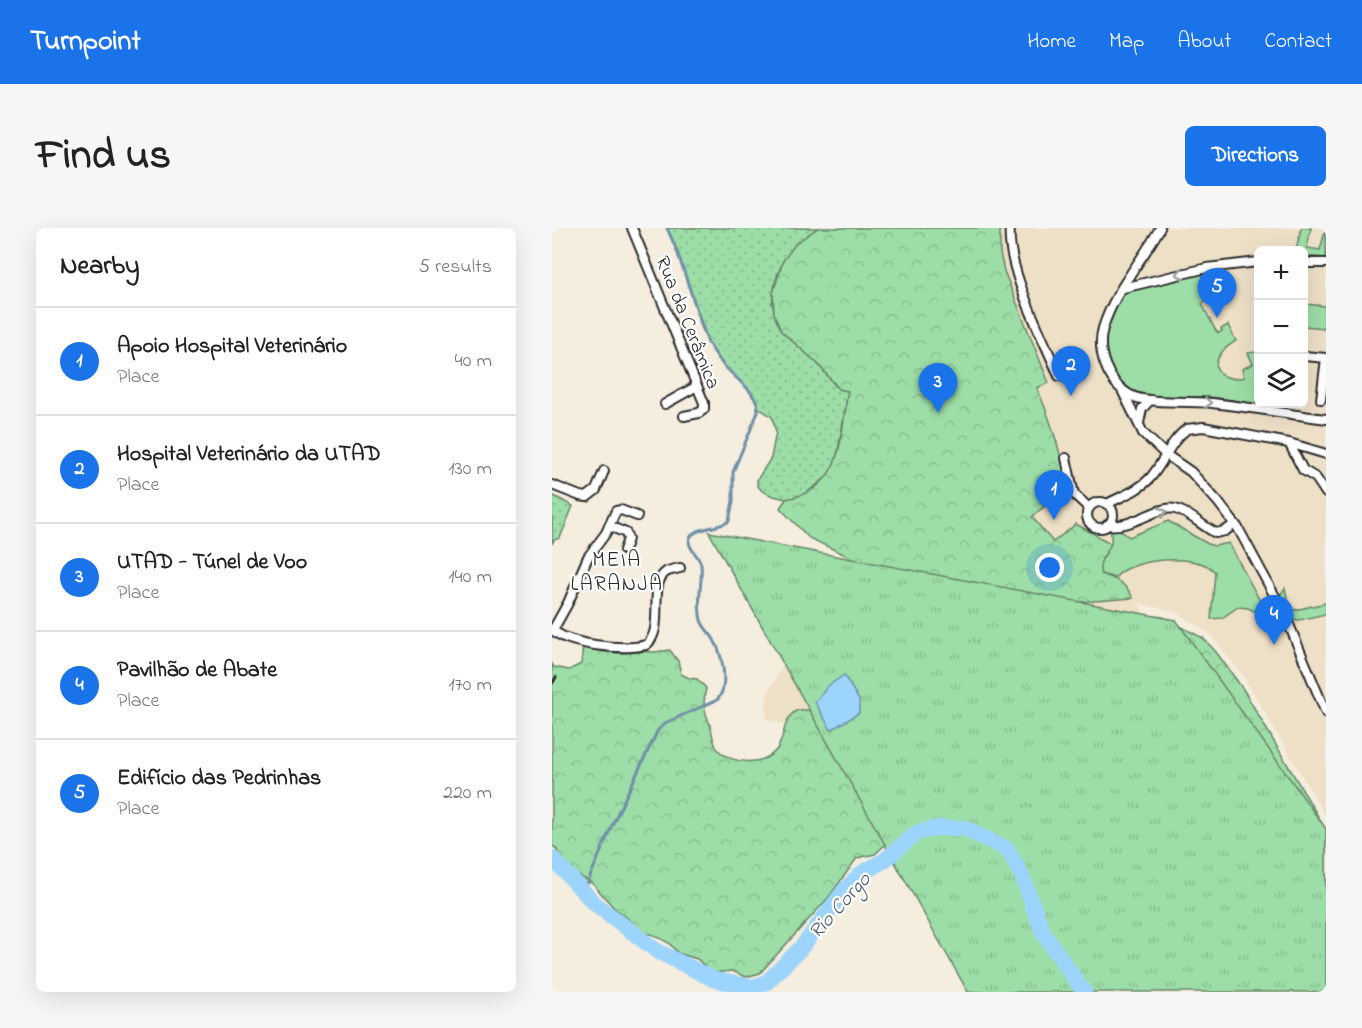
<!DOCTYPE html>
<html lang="en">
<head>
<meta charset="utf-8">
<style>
	body { margin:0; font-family:"Indie Flower",sans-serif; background:#f6f6f6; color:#222 }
	.controls { position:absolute; right:18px; top:18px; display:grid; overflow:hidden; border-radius:9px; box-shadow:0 6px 24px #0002 }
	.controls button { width:54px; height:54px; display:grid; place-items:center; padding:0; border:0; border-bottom:2px solid #e0e0e0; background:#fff; color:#222; font:30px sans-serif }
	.you { position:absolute; left:498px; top:340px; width:21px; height:21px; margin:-15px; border:4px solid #fff; border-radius:50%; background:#1a73e8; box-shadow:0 0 0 9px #1a73e833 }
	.badge { display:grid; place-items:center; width:39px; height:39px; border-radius:50%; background:#1a73e8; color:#fff; font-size:20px; font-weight:700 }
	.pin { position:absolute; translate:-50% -50px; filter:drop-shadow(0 2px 3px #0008) }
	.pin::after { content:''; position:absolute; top:32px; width:21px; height:18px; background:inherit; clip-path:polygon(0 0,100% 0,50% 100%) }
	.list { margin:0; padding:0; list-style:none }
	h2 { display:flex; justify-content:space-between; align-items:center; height:78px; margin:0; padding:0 24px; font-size:26px }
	h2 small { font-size:20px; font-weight:400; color:#767676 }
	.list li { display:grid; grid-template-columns:39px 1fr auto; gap:18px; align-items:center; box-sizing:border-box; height:108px; padding:0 24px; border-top:2px solid #e0e0e0 }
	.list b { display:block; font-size:22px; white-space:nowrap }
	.list p { margin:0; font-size:20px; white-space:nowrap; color:#767676 }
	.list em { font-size:20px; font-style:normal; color:#767676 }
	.icon { flex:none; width:33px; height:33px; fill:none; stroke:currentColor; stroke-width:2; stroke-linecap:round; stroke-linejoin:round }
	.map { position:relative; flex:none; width:774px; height:764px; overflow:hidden; border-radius:9px }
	header { display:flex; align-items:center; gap:36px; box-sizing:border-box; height:84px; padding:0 30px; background:#1a73e8; color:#fff }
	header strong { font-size:28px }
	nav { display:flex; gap:33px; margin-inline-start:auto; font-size:21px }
	.intro { display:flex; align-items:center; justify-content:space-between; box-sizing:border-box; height:144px; padding:0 36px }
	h1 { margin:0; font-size:42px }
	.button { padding:15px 27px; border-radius:9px; background:#1a73e8; color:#fff; font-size:21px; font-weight:700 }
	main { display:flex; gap:36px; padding:0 36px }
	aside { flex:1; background:#fff; border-radius:9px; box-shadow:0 6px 24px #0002 }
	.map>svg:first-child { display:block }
	.built { fill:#eee0c7; fill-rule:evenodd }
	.grass { fill:url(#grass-dots); stroke:#648469; stroke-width:1.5 }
	.forest { fill:url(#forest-crowns); stroke:#648469; stroke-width:1.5 }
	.park { fill:url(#park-tufts); stroke:#648469; stroke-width:1.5 }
	.garden { fill:#9ddda7; stroke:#648469; stroke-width:1.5 }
	.water { fill:#9dd4fc; stroke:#6f90a8; stroke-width:1.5 }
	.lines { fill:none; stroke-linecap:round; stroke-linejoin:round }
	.stream { stroke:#6f90a8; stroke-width:3 }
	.river { stroke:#9dd4fc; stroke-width:16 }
	.street-casing { stroke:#2b2b2b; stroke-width:12 }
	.street { stroke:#fff; stroke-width:8 }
	.rail { stroke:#2b2b2b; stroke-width:3; stroke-dasharray:9 4.5; stroke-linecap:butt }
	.oneway { stroke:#a0a0a0 }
	.labels { text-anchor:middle; stroke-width:4.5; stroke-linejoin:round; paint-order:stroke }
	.street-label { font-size:20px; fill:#2b2b2b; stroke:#fff }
	.neighbourhood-label { font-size:21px; letter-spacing:1.5px; fill:#2b2b2b; stroke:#fff }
	.water-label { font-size:21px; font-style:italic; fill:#4d5e6a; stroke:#fff }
</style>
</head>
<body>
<header>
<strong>Turnpoint</strong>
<nav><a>Home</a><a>Map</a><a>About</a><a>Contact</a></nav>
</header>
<div class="intro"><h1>Find us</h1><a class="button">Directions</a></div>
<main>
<aside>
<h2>Nearby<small>5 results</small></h2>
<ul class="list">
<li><span class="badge">1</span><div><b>Apoio Hospital Veterinário</b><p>Place</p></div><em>40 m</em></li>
<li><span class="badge">2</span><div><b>Hospital Veterinário da UTAD</b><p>Place</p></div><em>130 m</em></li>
<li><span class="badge">3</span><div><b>UTAD - Túnel de Voo</b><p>Place</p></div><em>140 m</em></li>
<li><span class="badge">4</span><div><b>Pavilhão de Abate</b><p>Place</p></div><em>170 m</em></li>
<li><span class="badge">5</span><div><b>Edifício das Pedrinhas</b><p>Place</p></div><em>220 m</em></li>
</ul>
</aside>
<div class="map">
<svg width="774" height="764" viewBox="0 0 774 764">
	<defs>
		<pattern id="grass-dots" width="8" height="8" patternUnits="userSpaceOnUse" patternTransform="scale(1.5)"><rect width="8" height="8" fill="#9ddda7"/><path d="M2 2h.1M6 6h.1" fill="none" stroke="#87be90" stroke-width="1.8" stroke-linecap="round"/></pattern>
		<pattern id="forest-crowns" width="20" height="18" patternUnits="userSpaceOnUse" patternTransform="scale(1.5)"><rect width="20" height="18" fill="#9ddda7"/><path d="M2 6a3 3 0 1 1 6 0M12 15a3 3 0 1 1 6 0" fill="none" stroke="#87be90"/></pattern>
		<pattern id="park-tufts" width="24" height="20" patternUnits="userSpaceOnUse" patternTransform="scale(1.5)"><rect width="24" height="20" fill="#9ddda7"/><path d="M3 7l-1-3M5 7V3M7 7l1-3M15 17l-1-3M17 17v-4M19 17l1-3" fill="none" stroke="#87be90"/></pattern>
	</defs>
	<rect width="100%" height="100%" fill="#f5edde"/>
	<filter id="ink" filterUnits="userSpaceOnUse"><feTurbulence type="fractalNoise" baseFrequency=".0167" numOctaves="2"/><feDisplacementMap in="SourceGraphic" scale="12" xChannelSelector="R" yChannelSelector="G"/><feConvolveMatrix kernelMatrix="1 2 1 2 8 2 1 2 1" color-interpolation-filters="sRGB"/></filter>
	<g filter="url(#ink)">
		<path class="built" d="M266 0H774V589L692 449 658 406 624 384 587 375 593 390 282 512 215 491 214 476 217 463 290 327 257 310 267 256ZM706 22H752V176H706Z"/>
		<g class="grass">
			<polygon points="115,0 266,0 254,8 231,33 223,54 220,76 229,103 265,135 286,161 296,163 284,235 275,249 250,268 234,271 221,268 210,263 205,257 205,252 219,230 224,204 220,189 207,180 197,162 171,137 160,122 150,101 125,22"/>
			<polygon points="0,267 21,278 8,310 2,312 0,316"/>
		</g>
		<g class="forest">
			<path d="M266 0H448V25L452 43 497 155 485 160C493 178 515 236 511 254 507 270 491 278 480 289L501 314 524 296 560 316 550 331 549 346C564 351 574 355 581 370L489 377 317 338 257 310 228 280 234 271C292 261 288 210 296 163L287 161 265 135 229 103 222 86 221 65 231 33 244 15Z"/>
			<path d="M573 385 611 389 651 410 664 424 691 461 774 602V764L334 616 323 626 305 630 277 669 208 745 194 749 180 743 160 745 145 731 126 725 117 715 100 706H92L72 687 63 681 41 656 19 643 9 632 4 620 0 618V436L2 439 17 442 29 436 31 417 39 421 102 424 118 422 126 433 129 446 137 450 145 451 154 460C150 480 153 482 159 500 160 506 162 517 166 522 181 537 212 538 225 521 232 511 231 496 239 487 245 480 253 481 261 484Z"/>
		</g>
		<polygon class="park" points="157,304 624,392 774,601 774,764 416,764"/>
		<g class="garden">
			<polygon points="749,0 759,0 755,20 768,22 774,0 774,30 752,28 752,22 744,22"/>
			<path d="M652 45 664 67 650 76 664 103 667 105 670 103 669 101 676 97 684 113C678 117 671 121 668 127 656 145 677 154 692 149L690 141 701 136 696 125 704 124 706 126V177C690 174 673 170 656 169 634 168 609 171 587 165 578 163 571 156 565 149 543 120 557 90 574 63Z"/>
			<polygon points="752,76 773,78 772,100 752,98"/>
			<path d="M616 293 656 316 662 318 677 315 708 373 714 377 719 387 714 389 696 380 686 379 670 390 659 391 663 344C647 324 578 330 563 350L549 346C543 327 565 324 558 302H568L577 309Z"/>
			<polygon points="733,360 738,383 774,375 774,386 747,392 741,391 728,367"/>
		</g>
		<polygon class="water" points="292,447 307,472 307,485 279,502 263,474 276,458"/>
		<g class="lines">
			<path class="stream" d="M32 663 61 595 106 502 115 494 165 472C178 458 170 425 161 410 157 404 151 399 149 392 144 374 151 355 149 336 147 327 132 318 139 308 145 299 167 301 177 293L181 273V244L206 184 205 174 197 162 171 137 156 115 125 23 115 0"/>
			<polyline class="river" points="0,630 42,675 105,723 163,752 201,759 215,754 249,720 291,664 310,645 333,632 364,605 385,600 412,600 456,622 470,648 491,705 532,764"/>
			<defs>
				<g id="street">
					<polyline points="80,0 152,175 152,181 147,185 132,188"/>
					<path d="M458 0C454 41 491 109 507 148"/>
					<path d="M608 0C590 33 562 63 551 100 544 124 556 155 578 167 593 176 641 173 660 175 698 179 736 186 774 191"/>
					<polyline points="752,35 774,35"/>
					<polyline points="571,60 655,40 706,34"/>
					<polyline points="752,128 774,130"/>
					<polyline points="569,160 591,205 613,226 639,244 666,274 686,300 733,387 774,485"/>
					<polyline points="769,171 774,130"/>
					<polyline points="113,176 145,158"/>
					<polyline points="587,195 590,181 598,172"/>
					<polyline points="774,226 737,215 751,242 764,250 774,265"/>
					<polyline points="514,230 522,266 537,280"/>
					<polyline points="0,257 28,268 35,269 44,262 52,243"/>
					<circle cx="548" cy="287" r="13"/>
					<path d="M555 276C570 268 588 262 599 249 612 234 618 213 635 201L651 199 737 215"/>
					<path d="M555 297C581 301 605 277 623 281 637 284 651 299 664 305L673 303 683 296"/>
					<polyline points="57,298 74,305 76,311 72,322"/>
					<path d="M0 401C14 417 74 423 94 417 114 402 95 357 114 344 117 342 124 341 128 340"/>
					<polyline points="1,402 16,375 36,329 54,305 64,283 69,282 85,288"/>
				</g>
			</defs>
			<use href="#street" class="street-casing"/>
			<use href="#street" class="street"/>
			<polyline class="rail" points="0,456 6,446"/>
		</g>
		<defs><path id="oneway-chevron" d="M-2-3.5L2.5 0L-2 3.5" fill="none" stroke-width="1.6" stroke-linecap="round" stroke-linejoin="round" transform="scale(1.5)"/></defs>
		<g class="oneway">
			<use href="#oneway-chevron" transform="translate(628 46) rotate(167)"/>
			<use href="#oneway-chevron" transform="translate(656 175) rotate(5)"/>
			<use href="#oneway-chevron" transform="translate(611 284) rotate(-15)"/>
		</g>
	</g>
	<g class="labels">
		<g class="street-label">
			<text transform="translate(137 94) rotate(68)" y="7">Rua da Cerâmica</text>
		</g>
		<g class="neighbourhood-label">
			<text x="65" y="338">MEIA<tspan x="65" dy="24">LARANJA</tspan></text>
		</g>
		<g class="water-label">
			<text transform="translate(287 677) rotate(-48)" y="7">Rio Corgo</text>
		</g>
	</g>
</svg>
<div class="controls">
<button>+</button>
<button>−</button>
<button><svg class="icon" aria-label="layers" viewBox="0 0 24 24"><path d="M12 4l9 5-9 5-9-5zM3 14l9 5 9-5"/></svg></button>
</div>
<div class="you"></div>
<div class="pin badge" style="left:502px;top:292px">1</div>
<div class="pin badge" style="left:519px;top:168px">2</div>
<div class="pin badge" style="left:386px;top:185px">3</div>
<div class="pin badge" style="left:722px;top:417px">4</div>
<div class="pin badge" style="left:665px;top:90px">5</div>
</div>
</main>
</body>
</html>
